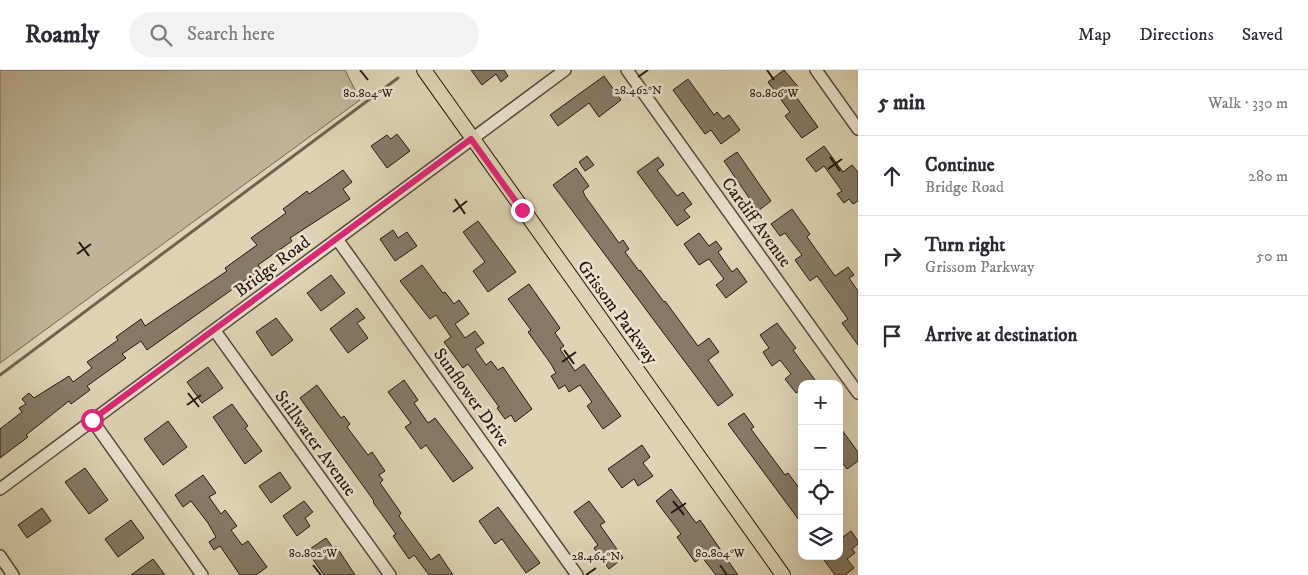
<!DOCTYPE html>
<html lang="en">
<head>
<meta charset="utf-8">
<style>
	body { margin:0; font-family:"IM FELL DW Pica",serif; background:#f2f2f3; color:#2b2b33 }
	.controls { position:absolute; right:15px; bottom:15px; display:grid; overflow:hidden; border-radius:10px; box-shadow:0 5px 20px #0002 }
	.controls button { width:45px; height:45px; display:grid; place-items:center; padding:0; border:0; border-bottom:1px solid #e1e1e2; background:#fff; color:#2b2b33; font:25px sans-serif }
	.stop { position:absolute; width:15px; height:15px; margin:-11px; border:4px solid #db2777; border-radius:50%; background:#fff }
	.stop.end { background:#db2777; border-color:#fff; box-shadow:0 1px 5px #0008 }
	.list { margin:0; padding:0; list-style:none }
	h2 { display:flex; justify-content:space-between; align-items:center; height:65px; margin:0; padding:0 20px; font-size:21px }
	h2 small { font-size:16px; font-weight:400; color:#7c7c81 }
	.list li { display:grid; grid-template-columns:32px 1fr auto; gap:15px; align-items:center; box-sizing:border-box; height:80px; padding:0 20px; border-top:1px solid #e1e1e2 }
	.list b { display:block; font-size:19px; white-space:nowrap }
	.list p { margin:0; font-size:16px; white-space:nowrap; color:#7c7c81 }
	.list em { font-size:16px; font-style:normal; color:#7c7c81 }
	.icon { flex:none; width:28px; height:28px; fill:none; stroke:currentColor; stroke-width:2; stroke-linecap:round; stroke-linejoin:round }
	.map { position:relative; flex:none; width:858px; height:505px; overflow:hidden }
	header { display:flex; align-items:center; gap:30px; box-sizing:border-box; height:70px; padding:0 25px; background:#fff; border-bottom:1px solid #e1e1e2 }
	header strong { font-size:24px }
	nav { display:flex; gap:28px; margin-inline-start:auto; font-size:18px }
	.search { width:350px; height:45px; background:#f2f2f3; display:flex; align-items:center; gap:12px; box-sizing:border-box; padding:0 18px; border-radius:28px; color:#7c7c81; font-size:19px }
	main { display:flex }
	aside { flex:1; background:#fff }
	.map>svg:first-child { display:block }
	.green { fill:#bfb499; stroke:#726656 }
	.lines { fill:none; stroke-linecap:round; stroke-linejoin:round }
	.stream { stroke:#6f6253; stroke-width:3 }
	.building { fill:#867a67; stroke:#261812 }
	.minor-casing { stroke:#54473b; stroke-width:14 }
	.major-casing { stroke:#261812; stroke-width:16 }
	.minor { stroke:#eae3cf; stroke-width:11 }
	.major { stroke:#ded4b5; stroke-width:14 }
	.route { stroke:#db2777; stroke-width:6 }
	.ticks { fill:none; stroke:#261812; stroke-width:2 }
	.labels { text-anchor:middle; stroke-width:5; stroke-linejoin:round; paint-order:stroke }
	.street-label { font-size:18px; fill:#261812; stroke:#eae3cf }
	.ticks-label { font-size:12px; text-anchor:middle; fill:#261812; stroke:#eae3cf; stroke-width:5; stroke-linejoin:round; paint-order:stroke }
</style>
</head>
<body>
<header>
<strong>Roamly</strong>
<div class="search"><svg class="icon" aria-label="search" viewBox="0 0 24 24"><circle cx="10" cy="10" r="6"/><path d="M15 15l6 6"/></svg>Search here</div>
<nav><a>Map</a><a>Directions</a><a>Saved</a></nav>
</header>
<main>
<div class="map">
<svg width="858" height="505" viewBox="0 0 858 505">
	<rect width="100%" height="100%" fill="#ded4b5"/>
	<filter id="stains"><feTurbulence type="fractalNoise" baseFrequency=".004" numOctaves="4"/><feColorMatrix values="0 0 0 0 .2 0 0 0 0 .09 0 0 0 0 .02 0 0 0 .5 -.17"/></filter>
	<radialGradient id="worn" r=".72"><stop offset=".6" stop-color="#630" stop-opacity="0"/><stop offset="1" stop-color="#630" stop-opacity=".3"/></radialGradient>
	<polygon class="green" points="0,0 345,0 360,30 0,293"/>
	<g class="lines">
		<polyline class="stream" points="0,305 398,8"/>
	</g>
	<g class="building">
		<polygon points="471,0 504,0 508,6 501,12 496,4 482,15"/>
		<polygon points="784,0 800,19 794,24 818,57 802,68 785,46 790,42 768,12"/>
		<polygon points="604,6 621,30 599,47 589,33 558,56 550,45"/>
		<polygon points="688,9 714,45 717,42 723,49 729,45 740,60 721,74 711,60 705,64 673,20"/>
		<polygon points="397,64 410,81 387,98 371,76 387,65 391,69"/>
		<polygon points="824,76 843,102 852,95 858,102 858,131 853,134 849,129 844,133 837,124 842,121 824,96 816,102 806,89"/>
		<polygon points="737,82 771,131 758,141 724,91"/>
		<polygon points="587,86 594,95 585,101 579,92"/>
		<polygon points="658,87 664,95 657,100 677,126 683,122 692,134 684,140 690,147 677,156 637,102"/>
		<polygon points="576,98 589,116 583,121 585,126 619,173 623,170 629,179 625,182 639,201 640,200 664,232 665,231 698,276 709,268 719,282 708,290 733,325 718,336 553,115"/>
		<polygon points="343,100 352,112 343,119 350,129 290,168 292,171 258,195 261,199 147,280 141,271 122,284 126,288 87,316 90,320 71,334 69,331 26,365 28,367 0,388 0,359 22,342 19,338 26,334 22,329 29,323 34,328 69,306 73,312 92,298 87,292 118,270 116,267 141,249 145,256 227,201 225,198 257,175 251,168 286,143 283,139 307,121 309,124"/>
		<polygon points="792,139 810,164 807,167 835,206 848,197 854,205 849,208 858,221 858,275 842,253 848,249 817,206 810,211 795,190 802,185 785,163 780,166 771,154"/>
		<polygon points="478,151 516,202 488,222 473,201 485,192 463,162"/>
		<polygon points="393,160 398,168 407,162 417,176 395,191 380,169"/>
		<polygon points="699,163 709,176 716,171 722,179 718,182 732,202 737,198 747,212 726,228 716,215 724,209 709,189 699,195 684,174"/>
		<polygon points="422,195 443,223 445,222 454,234 459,230 469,244 455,254 465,268 475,261 484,273 475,279 486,295 491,291 498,300 503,297 532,339 515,352 511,345 505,349 497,338 499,337 468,294 463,298 444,272 451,267 436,245 430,249 400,211"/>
		<polygon points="331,205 345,223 321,241 307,223"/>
		<polygon points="529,214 560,258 555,263 564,276 560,279 575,301 584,294 621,346 603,359 587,336 592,332 580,315 569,322 565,315 559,319 551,306 556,303 551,294 528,262 531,260 508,229"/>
		<polygon points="357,238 365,248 357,253 368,268 348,283 330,259"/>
		<polygon points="276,248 293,270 272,286 256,262"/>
		<polygon points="777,253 796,278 793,280 818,314 802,314 802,319 796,323 785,309 791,304 780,290 772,296 763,282 769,278 760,265"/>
		<polygon points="208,297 223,318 202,333 187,312"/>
		<polygon points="404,310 418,330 414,333 428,353 435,348 473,398 453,412 426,375 421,379 405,357 411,353 388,322"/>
		<polygon points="317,315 341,348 344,346 350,354 347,357 368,385 372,382 385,401 379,405 383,410 380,413 401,443 399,446 431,490 439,484 453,505 429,505 414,485 409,489 393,466 396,464 373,432 374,431 300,328"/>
		<polygon points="232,334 248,356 245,358 262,381 245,394 213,347"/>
		<polygon points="744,343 754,357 751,359 785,405 788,403 802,422 802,454 728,354"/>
		<polygon points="168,351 187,377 163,395 144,369"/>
		<polygon points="839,356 858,382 858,391 847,399 839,388"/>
		<polygon points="642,375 650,387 643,393 653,406 638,416 634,409 622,418 608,399"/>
		<polygon points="85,398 108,430 89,444 65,412"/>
		<polygon points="280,402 291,418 271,433 259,416"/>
		<polygon points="203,405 216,423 209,427 221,444 225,440 237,456 231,460 242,475 248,471 267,497 256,505 240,505 220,476 214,480 209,472 216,467 208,453 191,431 183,437 175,425"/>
		<polygon points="671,419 696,453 700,450 738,505 716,505 702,487 695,492 677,467 681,464 656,431"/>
		<polygon points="304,431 313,442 305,448 310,456 297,466 283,446"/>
		<polygon points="589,431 605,452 600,455 623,488 609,499 594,478 598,475 574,442"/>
		<polygon points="498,437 540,493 526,503 502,469 495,474 479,451"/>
		<polygon points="42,438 51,451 27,468 18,455"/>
		<polygon points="131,450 144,468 118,487 105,469"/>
		<polygon points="851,461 858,471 858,474 852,479 855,483 847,489 854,498 845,505 835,505 821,486 839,486 839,470"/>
		<polygon points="326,468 333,478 336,476 355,505 324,505 307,481"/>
		<polygon points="153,489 165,505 131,505"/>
	</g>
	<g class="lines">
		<defs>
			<g id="minor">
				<polyline points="627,0 858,323"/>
				<polyline points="816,0 858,59"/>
				<polyline points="337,169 577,505"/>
				<polyline points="215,261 390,505"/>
				<polyline points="92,350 202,505"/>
				<polyline points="0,419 565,0"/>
				<polyline points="0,486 13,505"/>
			</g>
			<polyline id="major" points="424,0 783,505"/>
		</defs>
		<use href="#minor" class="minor-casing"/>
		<use href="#major" class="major-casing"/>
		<use href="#minor" class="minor"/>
		<use href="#major" class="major"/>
	</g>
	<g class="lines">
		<polyline class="route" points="92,350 471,69 522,140"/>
	</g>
	<path class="ticks" d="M360 0 368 10M767 0 774 10M638 7 648 0M830 87 840 101M828 99 842 89M455 129 465 144M453 142 467 131M79 172 89 186M77 184 91 174M564 280 574 294M562 292 576 282M188 323 199 337M187 335 201 325M673 431 684 445M671 443 686 433M313 495 321 505M720 495 727 505M586 505 596 498"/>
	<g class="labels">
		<g class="street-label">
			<text transform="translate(757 152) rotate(54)" y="6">Cardiff Avenue</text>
			<text transform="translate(272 196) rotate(-37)" y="6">Bridge Road</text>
			<text transform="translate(618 242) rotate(54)" y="6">Grissom Parkway</text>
			<text transform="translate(472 327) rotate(54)" y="6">Sunflower Drive</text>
			<text transform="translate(316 373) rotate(54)" y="6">Stillwater Avenue</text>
		</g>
	</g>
	<g class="ticks-label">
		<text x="638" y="24">28.462°N</text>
		<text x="368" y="27">80.804°W</text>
		<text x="774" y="27">80.806°W</text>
		<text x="313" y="487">80.802°W</text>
		<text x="720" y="487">80.804°W</text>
		<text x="596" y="490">28.464°N</text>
	</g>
	<rect width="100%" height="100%" filter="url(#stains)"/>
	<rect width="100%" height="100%" fill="url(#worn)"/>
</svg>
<div class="controls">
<button>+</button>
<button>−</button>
<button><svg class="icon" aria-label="locate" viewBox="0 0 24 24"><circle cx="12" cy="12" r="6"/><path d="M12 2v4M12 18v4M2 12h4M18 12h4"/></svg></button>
<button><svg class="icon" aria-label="layers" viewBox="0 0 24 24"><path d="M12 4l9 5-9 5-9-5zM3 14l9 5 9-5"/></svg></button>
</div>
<div class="stop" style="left:92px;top:350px"></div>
<div class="stop end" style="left:522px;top:140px"></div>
</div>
<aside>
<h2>5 min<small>Walk · 330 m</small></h2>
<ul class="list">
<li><svg class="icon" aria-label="ahead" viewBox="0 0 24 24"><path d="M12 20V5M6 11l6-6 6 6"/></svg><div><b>Continue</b><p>Bridge Road</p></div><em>280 m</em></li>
<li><svg class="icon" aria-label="right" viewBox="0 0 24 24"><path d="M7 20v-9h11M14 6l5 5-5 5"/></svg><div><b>Turn right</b><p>Grissom Parkway</p></div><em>50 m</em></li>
<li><svg class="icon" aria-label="arrive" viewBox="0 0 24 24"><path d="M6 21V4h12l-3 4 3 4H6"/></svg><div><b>Arrive at destination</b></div></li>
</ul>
</aside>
</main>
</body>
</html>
